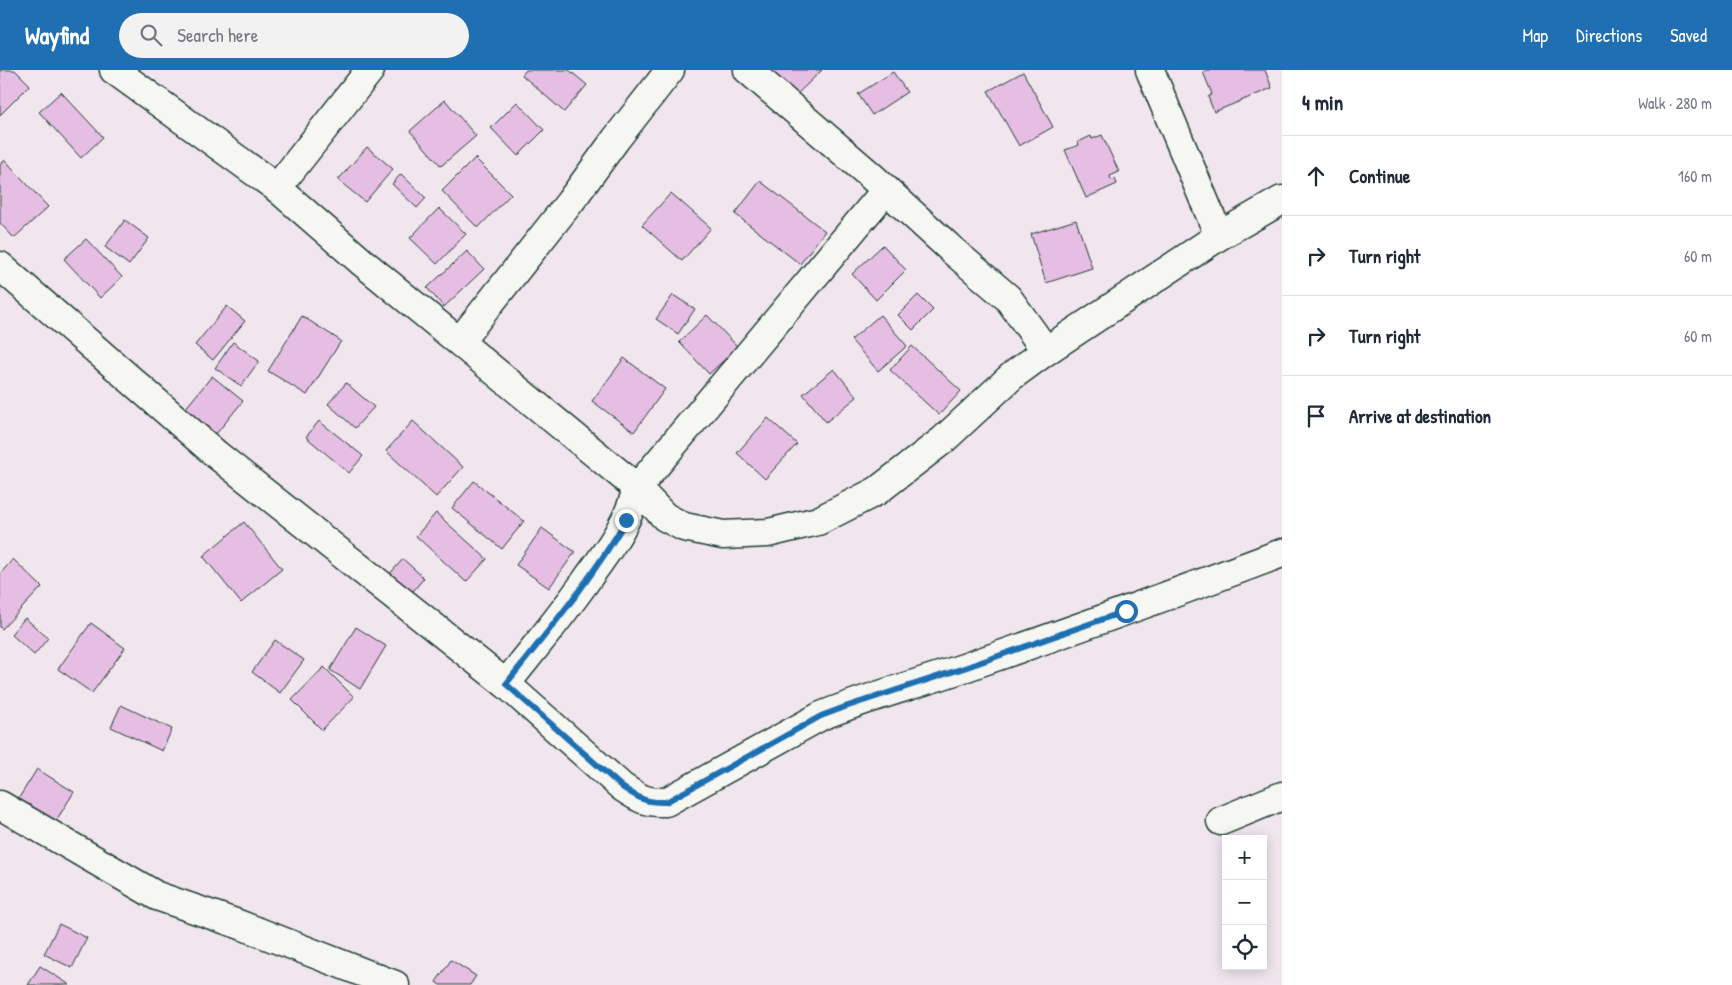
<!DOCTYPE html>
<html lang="en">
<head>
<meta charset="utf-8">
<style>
	body { margin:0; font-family:"Patrick Hand",sans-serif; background:#f2f2f3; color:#1f2937 }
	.controls { position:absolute; right:15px; bottom:15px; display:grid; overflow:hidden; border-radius:0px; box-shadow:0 2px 12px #0003 }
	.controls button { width:45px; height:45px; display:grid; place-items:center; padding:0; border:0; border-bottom:1px solid #e0e1e3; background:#fff; color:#1f2937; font:25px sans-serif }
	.stop { position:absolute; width:15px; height:15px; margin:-11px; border:4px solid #1f6fb2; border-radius:50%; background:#fff }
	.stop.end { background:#1f6fb2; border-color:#fff; box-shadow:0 1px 5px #0008 }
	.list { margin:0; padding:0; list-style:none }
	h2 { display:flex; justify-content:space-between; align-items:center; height:65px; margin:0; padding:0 20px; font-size:21px }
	h2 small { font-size:16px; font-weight:400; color:#747a83 }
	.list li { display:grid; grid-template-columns:32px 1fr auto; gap:15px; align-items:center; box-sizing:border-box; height:80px; padding:0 20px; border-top:1px solid #e0e1e3 }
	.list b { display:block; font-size:19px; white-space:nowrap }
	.list em { font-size:16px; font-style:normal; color:#747a83 }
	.icon { flex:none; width:28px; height:28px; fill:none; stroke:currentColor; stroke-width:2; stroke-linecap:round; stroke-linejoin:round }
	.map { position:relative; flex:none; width:1282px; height:915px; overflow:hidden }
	header { display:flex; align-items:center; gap:30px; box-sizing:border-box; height:70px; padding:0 25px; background:#1f6fb2; color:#fff }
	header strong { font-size:24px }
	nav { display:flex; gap:28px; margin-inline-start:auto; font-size:18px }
	.search { width:350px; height:45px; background:#f2f2f3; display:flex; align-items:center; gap:12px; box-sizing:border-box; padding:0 18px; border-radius:28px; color:#747a83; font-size:19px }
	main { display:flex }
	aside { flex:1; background:#fff }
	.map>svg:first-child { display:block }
	.building { fill:#e6bde3; stroke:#1f3d34 }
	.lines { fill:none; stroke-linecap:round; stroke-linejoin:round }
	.minor-casing { stroke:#1f3d34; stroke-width:31 }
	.minor { stroke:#f6f6f2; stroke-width:28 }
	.route { stroke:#1f6fb2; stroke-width:6 }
</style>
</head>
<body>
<header>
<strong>Wayfind</strong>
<div class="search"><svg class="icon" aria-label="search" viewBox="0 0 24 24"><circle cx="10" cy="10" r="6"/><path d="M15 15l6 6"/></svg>Search here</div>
<nav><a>Map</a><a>Directions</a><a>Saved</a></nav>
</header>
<main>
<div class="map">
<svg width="1282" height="915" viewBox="0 0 1282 915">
	<rect width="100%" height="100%" fill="#f1e5ee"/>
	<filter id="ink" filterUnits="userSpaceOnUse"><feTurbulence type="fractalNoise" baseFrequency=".02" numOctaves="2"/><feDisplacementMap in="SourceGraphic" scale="10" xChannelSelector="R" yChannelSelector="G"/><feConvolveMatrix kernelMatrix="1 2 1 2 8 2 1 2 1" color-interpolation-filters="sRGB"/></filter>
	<g filter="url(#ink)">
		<g class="building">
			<polygon points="0,0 15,0 30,15 0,45"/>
			<polygon points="526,0 569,0 587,15 564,42 522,5"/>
			<polygon points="772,0 822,0 793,28 769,2"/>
			<polygon points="1207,0 1265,0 1272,18 1214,42 1208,27 1212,24 1203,2"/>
			<polygon points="893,2 907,22 872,45 858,24"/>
			<polygon points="1023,2 1053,57 1019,76 988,21"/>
			<polygon points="61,22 103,67 81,88 39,42"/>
			<polygon points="445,30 476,66 441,96 410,61"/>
			<polygon points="517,32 544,60 518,86 491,58"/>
			<polygon points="1102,65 1119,102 1110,106 1111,110 1115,109 1117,114 1086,128 1065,80 1079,75 1078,72 1091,66 1092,69"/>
			<polygon points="367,77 393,99 365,132 338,110"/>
			<polygon points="475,88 511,124 478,158 442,121"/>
			<polygon points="5,90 48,137 14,168 0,153 0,95"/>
			<polygon points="401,104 426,128 417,138 392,114"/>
			<polygon points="760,111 825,161 800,194 735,144"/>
			<polygon points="671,123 711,158 682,191 642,155"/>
			<polygon points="439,138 466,164 437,194 410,168"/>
			<polygon points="125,150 149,168 129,195 105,177"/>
			<polygon points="1076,150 1092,198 1046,213 1031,164"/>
			<polygon points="86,169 122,207 100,228 64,189"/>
			<polygon points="883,175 906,200 876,230 852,204"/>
			<polygon points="467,181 484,199 444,237 427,218"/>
			<polygon points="673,225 695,239 678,264 656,249"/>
			<polygon points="918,225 933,240 913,260 898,245"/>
			<polygon points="227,236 245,251 213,290 195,275"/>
			<polygon points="707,245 738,277 709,304 679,272"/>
			<polygon points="880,245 907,276 878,301 851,270"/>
			<polygon points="302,246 341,271 307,325 268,301"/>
			<polygon points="233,272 259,291 241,316 215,298"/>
			<polygon points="912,276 961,321 939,345 890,300"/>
			<polygon points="624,288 665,319 634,362 592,331"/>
			<polygon points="834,299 857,327 826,352 803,324"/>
			<polygon points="212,306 243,331 216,364 185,339"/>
			<polygon points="346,313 374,337 355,358 328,334"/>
			<polygon points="768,348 797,374 765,409 737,383"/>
			<polygon points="319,351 363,386 349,403 306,367"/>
			<polygon points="413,351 463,397 436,427 386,381"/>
			<polygon points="474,411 524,451 502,479 452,438"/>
			<polygon points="436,443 487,489 466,512 416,466"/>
			<polygon points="244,452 282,499 241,533 203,486"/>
			<polygon points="542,458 575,482 549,518 516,495"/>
			<polygon points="13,489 42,517 2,559 0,557 0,504"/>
			<polygon points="403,489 424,508 409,526 387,507"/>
			<polygon points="25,548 48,568 34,585 11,564"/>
			<polygon points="91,553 125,578 92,623 58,599"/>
			<polygon points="356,557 386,576 360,619 330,600"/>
			<polygon points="275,570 304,590 280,623 252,602"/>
			<polygon points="324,597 354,627 322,660 292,630"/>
			<polygon points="121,635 172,659 162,681 111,657"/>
			<polygon points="37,699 74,722 54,754 17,731"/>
			<polygon points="59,854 87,868 72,898 44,884"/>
			<polygon points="451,890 476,906 470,915 440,915 436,912"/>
			<polygon points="40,896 70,915 28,915"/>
		</g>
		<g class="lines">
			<defs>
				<g id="minor">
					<polyline points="114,0 277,118 362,192 637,418 665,447 684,457 723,465 768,463 818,451 877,421 943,370 1012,306 1046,281 1219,166 1282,130"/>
					<polyline points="748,0 870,105 953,181 1008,228 1046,281"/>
					<polyline points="1150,0 1219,166"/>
					<polyline points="277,118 370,0"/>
					<path d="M0 196 217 385 506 614 622 717C639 728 645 733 666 732L821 646C870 626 922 613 972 595 1076 559 1179 522 1282 483"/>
					<polyline points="460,271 570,132 616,69 670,0"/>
					<path d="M506 614C534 578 564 543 590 505 610 478 629 451 637 418L886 120"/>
					<polyline points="0,735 157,826 238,854 395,915"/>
					<polyline points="1221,751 1282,726"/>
				</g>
			</defs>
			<use href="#minor" class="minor-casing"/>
			<use href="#minor" class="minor"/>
		</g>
	</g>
	<g class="lines" filter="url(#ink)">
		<path class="route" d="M626 450C592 509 548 561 506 614L622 717C639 728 645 733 666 732L821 646 845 637 967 597 1126 541"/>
	</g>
</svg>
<div class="controls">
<button>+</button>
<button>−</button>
<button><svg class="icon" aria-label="locate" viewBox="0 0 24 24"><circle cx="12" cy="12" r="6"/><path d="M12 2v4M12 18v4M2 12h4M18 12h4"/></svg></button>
</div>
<div class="stop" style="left:1126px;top:541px"></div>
<div class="stop end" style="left:626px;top:450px"></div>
</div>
<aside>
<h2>4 min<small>Walk · 280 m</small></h2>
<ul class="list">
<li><svg class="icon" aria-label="ahead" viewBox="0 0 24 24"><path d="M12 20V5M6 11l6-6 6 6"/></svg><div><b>Continue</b></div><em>160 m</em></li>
<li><svg class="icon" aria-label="right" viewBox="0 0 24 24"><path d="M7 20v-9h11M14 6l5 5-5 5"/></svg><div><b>Turn right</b></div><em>60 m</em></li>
<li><svg class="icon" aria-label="right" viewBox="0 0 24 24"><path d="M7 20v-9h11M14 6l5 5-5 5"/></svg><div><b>Turn right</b></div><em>60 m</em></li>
<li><svg class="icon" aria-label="arrive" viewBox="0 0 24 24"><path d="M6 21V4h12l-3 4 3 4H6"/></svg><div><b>Arrive at destination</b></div></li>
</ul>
</aside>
</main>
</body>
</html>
